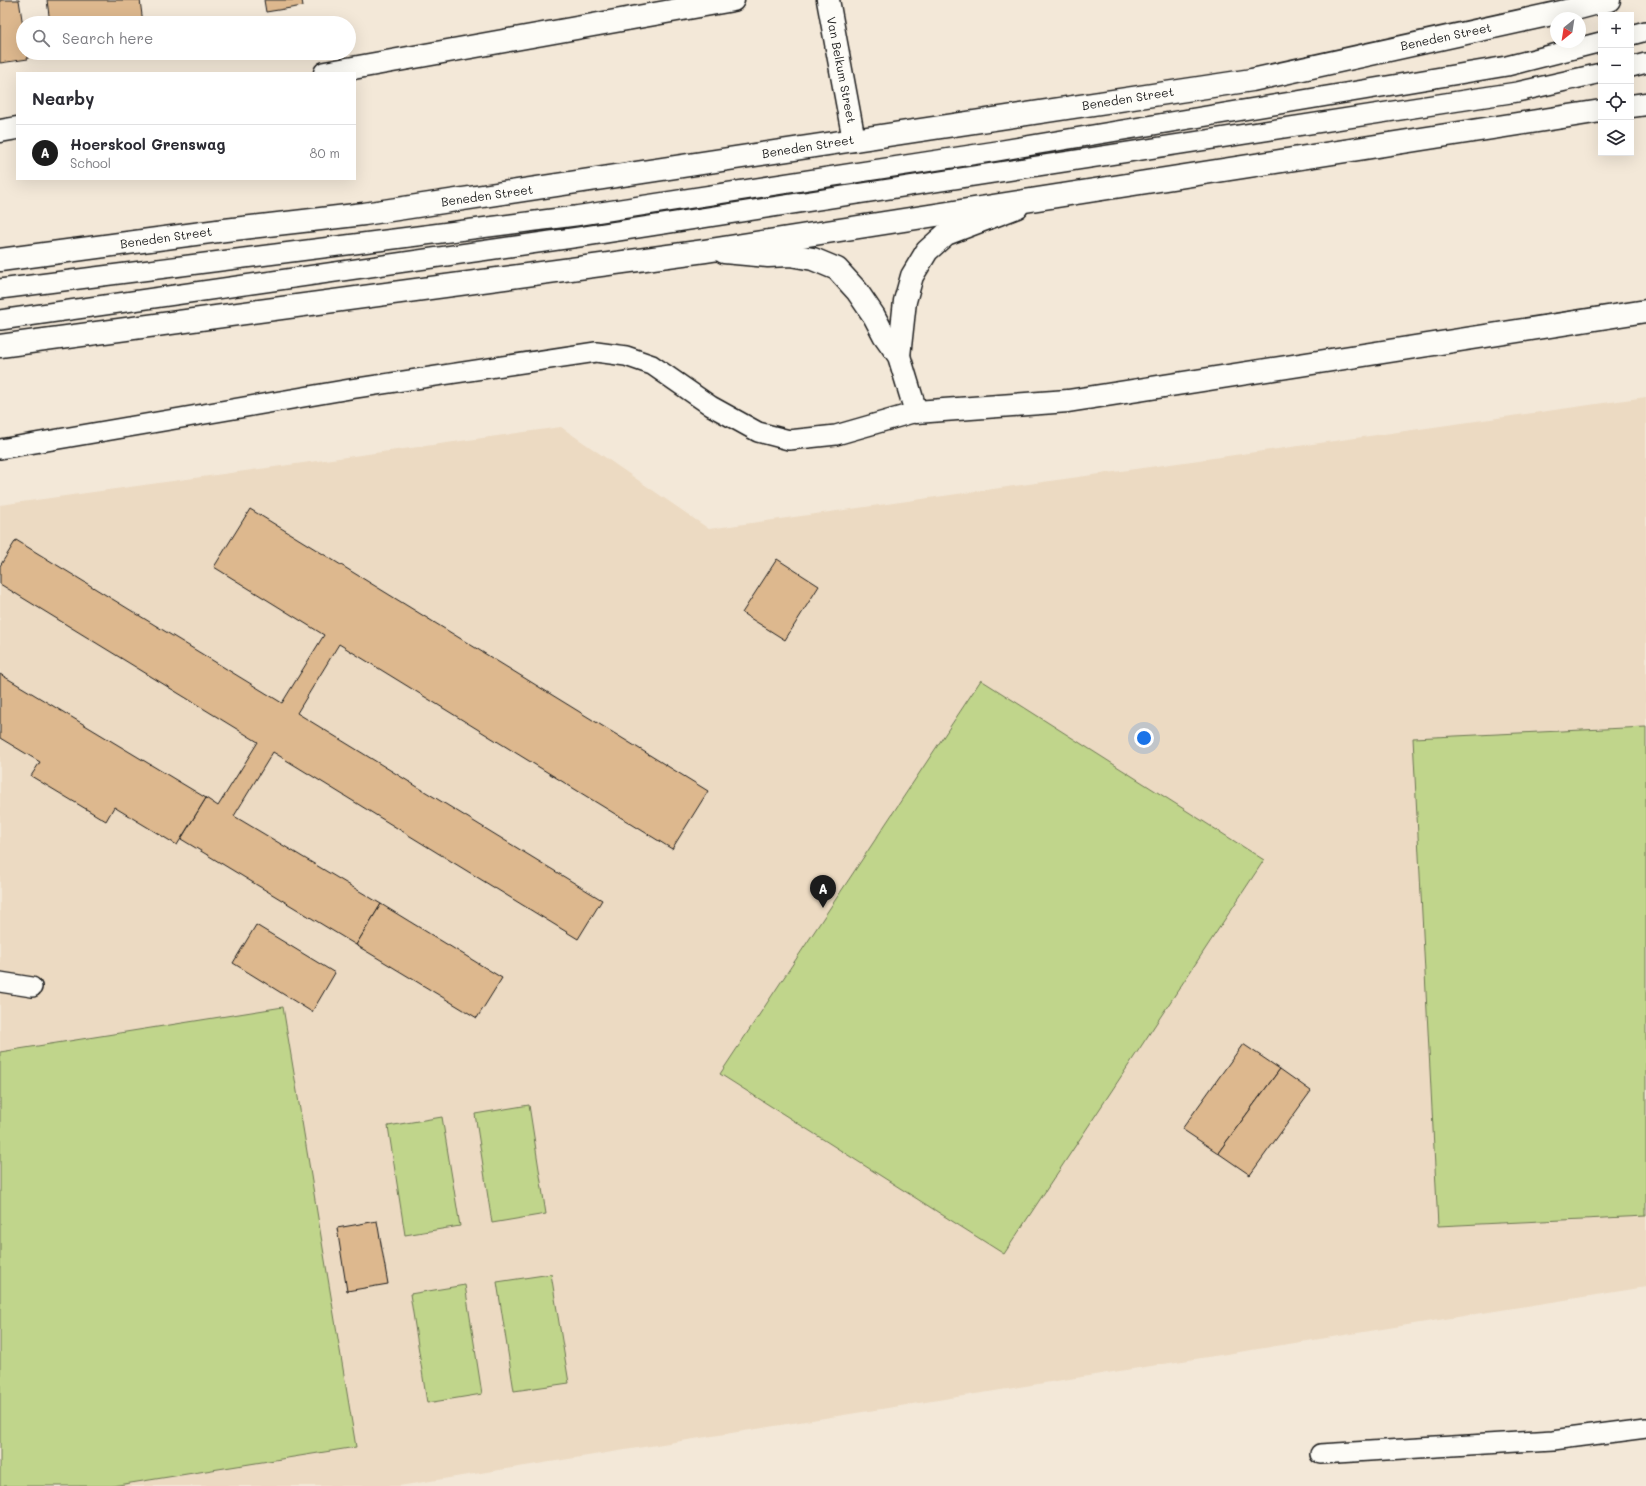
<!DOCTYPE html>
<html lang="en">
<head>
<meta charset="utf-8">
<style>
	body { margin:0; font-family:Mali,sans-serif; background:#f2f2f3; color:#2b2b33 }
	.controls { position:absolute; right:12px; top:12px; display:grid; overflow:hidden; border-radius:0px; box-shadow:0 4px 16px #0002 }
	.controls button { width:36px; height:36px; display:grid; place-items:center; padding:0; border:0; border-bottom:1px solid #e1e1e2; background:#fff; color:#2b2b33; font:20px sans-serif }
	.compass { position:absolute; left:1550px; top:12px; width:36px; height:36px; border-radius:50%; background:#fff; box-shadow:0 4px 16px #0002; rotate:210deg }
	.you { position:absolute; left:1144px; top:738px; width:14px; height:14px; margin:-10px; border:3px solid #fff; border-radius:50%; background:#1a73e8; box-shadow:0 0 0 6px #1a73e833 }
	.badge { display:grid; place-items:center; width:26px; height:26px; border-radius:50%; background:#1c1c1c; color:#fff; font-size:13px; font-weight:700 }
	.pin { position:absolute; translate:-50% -33px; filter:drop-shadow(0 1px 2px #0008) }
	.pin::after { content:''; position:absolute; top:21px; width:14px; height:12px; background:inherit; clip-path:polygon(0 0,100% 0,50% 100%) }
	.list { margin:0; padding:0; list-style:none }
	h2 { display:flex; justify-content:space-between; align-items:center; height:52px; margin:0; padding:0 16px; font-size:17px }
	h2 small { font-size:13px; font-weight:400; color:#7c7c81 }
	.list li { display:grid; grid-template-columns:26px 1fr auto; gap:12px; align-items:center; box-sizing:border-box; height:56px; padding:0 16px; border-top:1px solid #e1e1e2 }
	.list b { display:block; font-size:15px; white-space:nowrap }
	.list p { margin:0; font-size:13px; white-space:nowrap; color:#7c7c81 }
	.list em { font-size:13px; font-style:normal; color:#7c7c81 }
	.icon { flex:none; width:22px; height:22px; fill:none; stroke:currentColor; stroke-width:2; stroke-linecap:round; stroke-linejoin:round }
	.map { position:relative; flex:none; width:1646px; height:1486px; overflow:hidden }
	.search { position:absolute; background:#fff; box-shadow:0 4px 16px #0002; left:16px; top:16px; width:340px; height:44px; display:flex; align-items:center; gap:10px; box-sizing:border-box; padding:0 14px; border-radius:22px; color:#7c7c81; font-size:15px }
	.panel { position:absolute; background:#fff; box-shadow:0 4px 16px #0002; left:16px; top:72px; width:340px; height:108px; border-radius:0px }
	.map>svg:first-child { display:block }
	.built { fill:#ecdac2 }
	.green { fill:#c0d58b; stroke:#6e7854 }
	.building { fill:#ddb88e; stroke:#1c1c1c }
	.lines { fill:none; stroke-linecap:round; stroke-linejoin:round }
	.service-casing { stroke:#1c1c1c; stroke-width:22 }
	.minor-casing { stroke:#1c1c1c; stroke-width:25 }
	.secondary-casing { stroke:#1c1c1c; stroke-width:25 }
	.service { stroke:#fdfcf7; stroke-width:19 }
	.minor { stroke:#fdfcf7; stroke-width:22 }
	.secondary { stroke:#fdfcf7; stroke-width:22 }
	.labels { text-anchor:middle; stroke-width:3.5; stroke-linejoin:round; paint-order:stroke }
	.street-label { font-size:12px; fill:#1c1c1c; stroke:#fdfcf7 }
</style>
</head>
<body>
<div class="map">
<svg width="1646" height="1486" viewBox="0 0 1646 1486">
	<rect width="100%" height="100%" fill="#f3e8d8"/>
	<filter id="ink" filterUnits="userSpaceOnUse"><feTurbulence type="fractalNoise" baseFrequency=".025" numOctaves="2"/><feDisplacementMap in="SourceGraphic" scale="8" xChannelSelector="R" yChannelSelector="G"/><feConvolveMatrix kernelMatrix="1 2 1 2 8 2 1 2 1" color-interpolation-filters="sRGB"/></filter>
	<g filter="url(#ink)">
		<polygon class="built" points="1646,397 1646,1287 399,1486 0,1486 0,505 561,427 709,529"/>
		<g class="green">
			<polygon points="981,680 1264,860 1004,1254 720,1074"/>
			<polygon points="1646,727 1646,1216 1438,1226 1413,738"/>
			<polygon points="283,1007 356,1447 112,1486 0,1486 0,1052"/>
			<polygon points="529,1105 546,1214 492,1223 475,1114"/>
			<polygon points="442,1117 460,1226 405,1235 388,1126"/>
			<polygon points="551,1274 569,1383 514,1391 497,1282"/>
			<polygon points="465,1285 482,1394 427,1403 410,1294"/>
		</g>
		<g class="building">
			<polygon points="0,0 19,0 23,26 23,53 27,53 28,59 0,63"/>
			<polygon points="47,0 140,0 143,23 50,23"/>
			<polygon points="264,0 302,0 303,6 266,12"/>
			<polygon points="250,509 708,791 672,849 339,644 297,713 602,900 578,939 273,752 234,816 381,904 356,945 181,839 206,798 218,806 258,742 0,584 0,566 16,540 282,703 324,635 214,567"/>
			<polygon points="777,559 819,586 785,640 742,613"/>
			<polygon points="0,674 206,798 177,845 114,807 106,821 31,776 40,762 0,738"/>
			<polygon points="381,904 502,978 477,1018 356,945"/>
			<polygon points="256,925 335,973 312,1012 233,963"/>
			<polygon points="1243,1044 1280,1069 1218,1153 1182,1129"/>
			<polygon points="1280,1069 1311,1091 1250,1175 1218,1153"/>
			<polygon points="377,1221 388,1284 347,1291 337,1228"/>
		</g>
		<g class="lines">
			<defs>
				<g id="service">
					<polyline points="1631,35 1646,31"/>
					<polyline points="1631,67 1646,63"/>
					<polyline points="0,289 575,216 997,151 1507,66 1601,42"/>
					<polyline points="0,320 579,237 1517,92 1601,73"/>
					<polyline points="0,449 350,389 596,352 626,356 652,365 711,406 758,432 789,440 836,435 916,412"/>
					<polyline points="0,982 32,987"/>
					<polyline points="1320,1454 1553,1440 1646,1428"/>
				</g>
				<g id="minor">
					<polyline points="828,0 854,140"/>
					<polyline points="325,73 733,0"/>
					<polyline points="0,131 17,128"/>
					<polyline points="724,252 768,256 790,255 813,259 837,269 857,291 874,316 884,335 899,356 916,412 1068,401 1646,311"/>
					<polyline points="899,356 905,301 912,276 927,251 946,234 1017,207"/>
				</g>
				<g id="secondary">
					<polyline points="1631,106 1646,104"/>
					<polyline points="0,260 225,230 364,214 1252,80 1575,9 1609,0"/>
					<polyline points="0,346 705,251 1601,111"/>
				</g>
			</defs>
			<use href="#service" class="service-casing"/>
			<use href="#minor" class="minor-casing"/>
			<use href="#secondary" class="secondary-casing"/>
			<use href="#service" class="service"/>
			<use href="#minor" class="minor"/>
			<use href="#secondary" class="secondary"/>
		</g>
	</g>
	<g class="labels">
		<g class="street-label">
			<text transform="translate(1446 37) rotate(-12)" y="4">Beneden Street</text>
			<text transform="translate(841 70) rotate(79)" y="4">Van Belkum Street</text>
			<text transform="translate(1128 99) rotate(-9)" y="4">Beneden Street</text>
			<text transform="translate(808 147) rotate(-9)" y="4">Beneden Street</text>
			<text transform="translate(487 196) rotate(-8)" y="4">Beneden Street</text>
			<text transform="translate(166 238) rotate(-8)" y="4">Beneden Street</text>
		</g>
	</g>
</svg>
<div class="controls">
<button>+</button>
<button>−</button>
<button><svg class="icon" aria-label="locate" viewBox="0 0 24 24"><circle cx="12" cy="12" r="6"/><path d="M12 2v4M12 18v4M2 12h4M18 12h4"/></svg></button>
<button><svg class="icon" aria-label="layers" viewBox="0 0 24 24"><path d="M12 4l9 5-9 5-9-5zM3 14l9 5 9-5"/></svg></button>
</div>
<svg class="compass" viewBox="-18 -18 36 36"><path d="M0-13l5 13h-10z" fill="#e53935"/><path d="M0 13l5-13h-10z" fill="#7c7c81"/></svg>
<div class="you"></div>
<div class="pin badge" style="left:823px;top:908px">A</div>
<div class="search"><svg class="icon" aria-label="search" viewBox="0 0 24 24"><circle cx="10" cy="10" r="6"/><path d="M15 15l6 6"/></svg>Search here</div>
<section class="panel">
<h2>Nearby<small></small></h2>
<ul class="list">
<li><span class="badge">A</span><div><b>Hoerskool Grenswag</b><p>School</p></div><em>80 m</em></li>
</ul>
</section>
</div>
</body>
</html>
